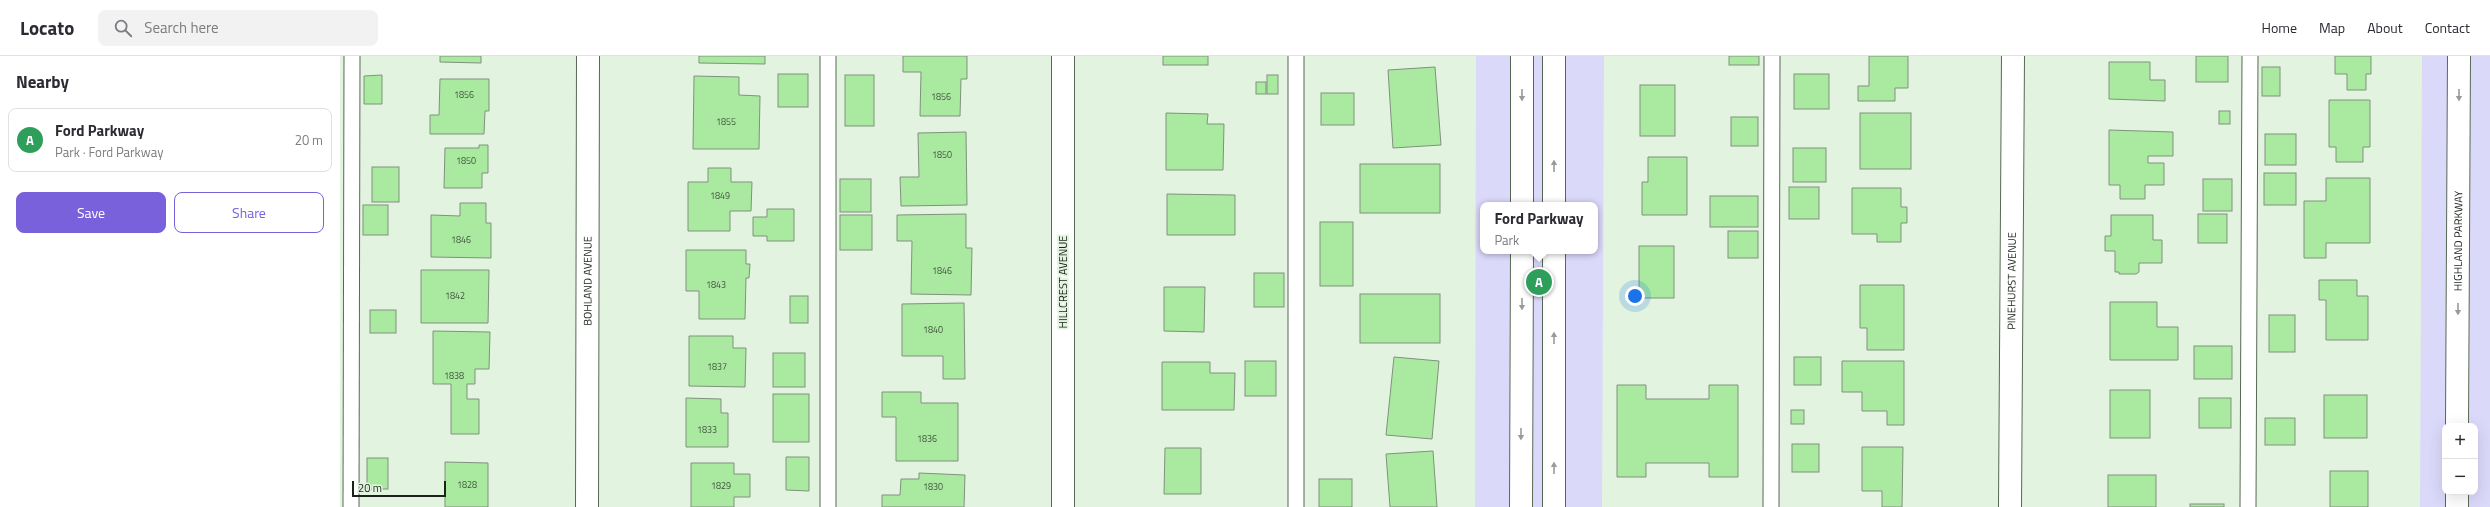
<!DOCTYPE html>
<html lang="en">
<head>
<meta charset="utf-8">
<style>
	body { margin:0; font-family:"Titillium Web",sans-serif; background:#f2f2f3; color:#2b2b33 }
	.controls { position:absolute; right:12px; bottom:12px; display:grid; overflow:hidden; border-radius:8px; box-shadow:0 4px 16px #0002 }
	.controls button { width:36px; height:36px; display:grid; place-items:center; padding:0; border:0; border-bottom:1px solid #e1e1e2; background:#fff; color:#2b2b33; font:20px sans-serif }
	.scale { position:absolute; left:12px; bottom:10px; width:94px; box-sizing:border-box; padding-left:4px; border:2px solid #1b221a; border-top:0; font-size:11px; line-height:14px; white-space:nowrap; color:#1b221a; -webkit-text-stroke:3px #e2f4df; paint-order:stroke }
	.you { position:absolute; left:1295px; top:240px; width:14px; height:14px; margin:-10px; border:3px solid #fff; border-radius:50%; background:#1a73e8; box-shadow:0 0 0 6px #1a73e833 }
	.badge { display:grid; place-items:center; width:26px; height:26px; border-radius:50%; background:#7861db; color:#fff; font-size:13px; font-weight:700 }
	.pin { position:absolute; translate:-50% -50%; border:2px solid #fff; box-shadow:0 1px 4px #0006 }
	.popup { position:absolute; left:1140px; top:146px; width:118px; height:52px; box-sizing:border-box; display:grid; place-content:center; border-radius:8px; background:#fff; filter:drop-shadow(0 1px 3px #0005); font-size:13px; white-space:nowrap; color:#7c7c81 }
	.popup b { font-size:15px; color:#2b2b33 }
	.popup::after { content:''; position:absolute; left:50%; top:100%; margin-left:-8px; border:8px solid transparent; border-top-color:#fff }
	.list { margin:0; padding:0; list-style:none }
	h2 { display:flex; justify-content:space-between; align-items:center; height:52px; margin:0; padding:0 16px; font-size:17px }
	h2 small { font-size:13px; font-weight:400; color:#7c7c81 }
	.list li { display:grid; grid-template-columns:26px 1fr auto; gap:12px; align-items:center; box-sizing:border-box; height:64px; margin:0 8px 8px; padding:0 8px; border:1px solid #e1e1e2; border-radius:8px }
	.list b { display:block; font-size:15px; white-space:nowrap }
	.list p { margin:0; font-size:13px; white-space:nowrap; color:#7c7c81 }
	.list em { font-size:13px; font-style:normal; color:#7c7c81 }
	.actions { display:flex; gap:8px; padding:12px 16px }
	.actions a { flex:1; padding:9px 0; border:1px solid #7861db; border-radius:8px; text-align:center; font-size:14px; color:#7861db }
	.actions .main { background:#7861db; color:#fff }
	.icon { flex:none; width:22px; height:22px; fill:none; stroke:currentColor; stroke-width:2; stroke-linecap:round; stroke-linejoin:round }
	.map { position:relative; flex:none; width:2150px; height:451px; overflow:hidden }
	header { display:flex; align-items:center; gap:24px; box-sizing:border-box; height:56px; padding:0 20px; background:#fff; border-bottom:1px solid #e1e1e2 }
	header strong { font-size:19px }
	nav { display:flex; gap:22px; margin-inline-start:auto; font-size:14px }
	.search { width:280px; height:36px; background:#f2f2f3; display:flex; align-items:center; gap:10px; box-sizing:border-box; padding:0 14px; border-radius:8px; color:#7c7c81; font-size:15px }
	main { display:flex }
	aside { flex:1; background:#fff }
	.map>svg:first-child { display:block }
	.green { fill:#dbd9fa; fill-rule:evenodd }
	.building { fill:#aaeaa0; stroke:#80917e }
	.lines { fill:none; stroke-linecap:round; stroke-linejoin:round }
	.service-casing { stroke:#596856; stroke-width:17 }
	.minor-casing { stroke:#596856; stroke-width:24 }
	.tertiary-casing { stroke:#596856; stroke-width:24 }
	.primary-casing { stroke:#596856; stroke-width:24 }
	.service { stroke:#fff; stroke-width:15 }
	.minor { stroke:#fff; stroke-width:22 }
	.tertiary { stroke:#fff; stroke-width:22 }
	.primary { stroke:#fff; stroke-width:22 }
	.oneway { fill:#989c98 }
	.labels { text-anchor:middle; stroke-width:4; stroke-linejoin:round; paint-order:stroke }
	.number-label { font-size:9px; fill:#3f543c }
	.street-label { font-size:11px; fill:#1b221a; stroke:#e2f4df }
</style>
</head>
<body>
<header>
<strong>Locato</strong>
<div class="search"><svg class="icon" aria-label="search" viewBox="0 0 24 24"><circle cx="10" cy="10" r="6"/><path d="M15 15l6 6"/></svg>Search here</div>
<nav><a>Home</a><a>Map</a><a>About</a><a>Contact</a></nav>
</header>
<main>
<aside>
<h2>Nearby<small></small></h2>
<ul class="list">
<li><span class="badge" style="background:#2e9e5b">A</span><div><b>Ford Parkway</b><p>Park · Ford Parkway</p></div><em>20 m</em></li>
</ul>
<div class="actions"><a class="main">Save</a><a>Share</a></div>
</aside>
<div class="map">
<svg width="2150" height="451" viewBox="0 0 2150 451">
	<rect width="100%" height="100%" fill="#e2f4df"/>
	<g class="green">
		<path d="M1136 0H1264L1262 451H1135ZM1143 149H1255V195H1143Z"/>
		<path d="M2082 0H2150V451H2080ZM2105 370H2135V436H2105Z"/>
	</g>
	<g class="building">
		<polygon points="100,0 141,0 141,7 100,6"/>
		<polygon points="359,0 425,0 425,8 359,7"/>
		<polygon points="563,0 627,0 627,23 621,23 620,60 580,60 581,16 563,16"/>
		<rect x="823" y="0" width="45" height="9"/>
		<rect x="1389" y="0" width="30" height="9"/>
		<polygon points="1529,0 1568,0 1568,32 1555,32 1555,45 1518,45 1518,30 1529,30"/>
		<rect x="1856" y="0" width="32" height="26"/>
		<polygon points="1995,0 2031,0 2031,18 2026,18 2026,34 2007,34 2007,18 1995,18"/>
		<polygon points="1769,6 1810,6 1810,24 1825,24 1825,45 1769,43"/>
		<polygon points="1095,11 1101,89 1053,92 1048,14"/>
		<rect x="1922" y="11" width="18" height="29"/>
		<rect x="438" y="18" width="30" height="33"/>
		<rect x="1454" y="18" width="35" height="35"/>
		<polygon points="42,19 42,48 24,48 24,20"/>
		<rect x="505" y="19" width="29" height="51"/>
		<rect x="927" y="19" width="11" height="19"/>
		<polygon points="354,20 399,21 399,39 420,40 419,93 353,93"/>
		<polygon points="100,23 149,23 149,55 145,55 144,78 90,78 90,59 99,59"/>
		<rect x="916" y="26" width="10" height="12"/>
		<rect x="1300" y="29" width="35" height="51"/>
		<rect x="981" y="37" width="33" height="32"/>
		<polygon points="1989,44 2030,44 2030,91 2023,91 2023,106 1996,106 1996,91 1989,91"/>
		<rect x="1879" y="55" width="11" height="13"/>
		<polygon points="826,57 868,58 867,68 884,68 883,114 826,114"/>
		<rect x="1520" y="57" width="51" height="56"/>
		<rect x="1391" y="61" width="27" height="29"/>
		<polygon points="1769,74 1833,76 1833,100 1808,100 1808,107 1824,107 1824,129 1805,129 1805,143 1780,143 1780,129 1769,129"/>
		<polygon points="626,76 627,149 561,150 560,121 579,121 578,77"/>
		<rect x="1925" y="78" width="31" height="31"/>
		<polygon points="139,89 148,89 148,117 142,117 142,132 104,132 105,92 139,92"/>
		<rect x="1453" y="92" width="33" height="34"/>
		<polygon points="1308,101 1347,101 1347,159 1302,159 1302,126 1308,126"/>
		<rect x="1020" y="108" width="80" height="49"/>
		<rect x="32" y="111" width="27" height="35"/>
		<polygon points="368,112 391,112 391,126 412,126 411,155 390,155 390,175 348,175 348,126 368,126"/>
		<rect x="1924" y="117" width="32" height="32"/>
		<polygon points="1986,122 2030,122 2030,187 1986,187 1986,202 1964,202 1964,145 1986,145"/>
		<rect x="500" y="123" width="31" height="33"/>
		<rect x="1863" y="123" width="29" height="32"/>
		<rect x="1449" y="131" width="30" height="32"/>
		<polygon points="1512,132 1561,132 1561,151 1567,151 1567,167 1561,167 1561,186 1537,186 1537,178 1512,178"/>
		<polygon points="827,138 895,139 895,179 827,179"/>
		<rect x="1370" y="140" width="48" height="31"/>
		<polygon points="120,147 146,147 146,167 151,167 151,202 91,201 91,159 120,160"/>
		<rect x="23" y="149" width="25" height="30"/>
		<polygon points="427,153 454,153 454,185 427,185 427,180 413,180 413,161 427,161"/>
		<polygon points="626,158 626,192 632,192 631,239 571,238 572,185 557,185 557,159"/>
		<rect x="1858" y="158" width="29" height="29"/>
		<rect x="500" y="159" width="32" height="35"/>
		<polygon points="1771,159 1813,159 1813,184 1822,184 1822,207 1799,207 1799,216 1796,218 1779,218 1779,216 1775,216 1775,195 1765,195 1765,180 1771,180"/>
		<rect x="980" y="166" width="33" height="64"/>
		<rect x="1388" y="175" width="30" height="27"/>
		<rect x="1299" y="190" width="35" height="52"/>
		<polygon points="346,194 406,194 406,208 410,208 409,222 406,222 405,263 359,263 359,235 346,235"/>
		<polygon points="81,214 149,214 148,267 81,267"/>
		<rect x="914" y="217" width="30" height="34"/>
		<polygon points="1979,224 2017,224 2017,240 2028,240 2028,284 1986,284 1986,244 1979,244"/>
		<polygon points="1520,229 1564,229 1564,294 1527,294 1527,272 1520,272"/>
		<polygon points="824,231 865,231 864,276 824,275"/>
		<rect x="1020" y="238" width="80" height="49"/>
		<rect x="450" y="240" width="18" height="27"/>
		<polygon points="1770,246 1817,246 1817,271 1838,271 1838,304 1770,304"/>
		<polygon points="624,247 625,323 603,323 603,300 562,300 562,248"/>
		<rect x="30" y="254" width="26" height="23"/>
		<rect x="1929" y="259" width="26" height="37"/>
		<polygon points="93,275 150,276 149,313 135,313 135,328 127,328 127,343 139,343 139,378 111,378 111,328 93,328"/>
		<polygon points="349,280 393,280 393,292 406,292 405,331 349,330"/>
		<rect x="1854" y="290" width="38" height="33"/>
		<rect x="433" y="297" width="32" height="34"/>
		<polygon points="1054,301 1099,305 1092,383 1046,379"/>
		<rect x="1454" y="301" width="27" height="28"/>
		<rect x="905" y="305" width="31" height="35"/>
		<polygon points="1502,305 1564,305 1564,369 1547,369 1547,355 1522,355 1522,336 1502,336"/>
		<polygon points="822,306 870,306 870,317 895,317 894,354 822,354"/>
		<polygon points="1277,329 1306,329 1306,343 1369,343 1369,329 1398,329 1398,421 1369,421 1369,407 1306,407 1306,421 1277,421"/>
		<rect x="1770" y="334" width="40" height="48"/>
		<polygon points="542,336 581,336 581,347 618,347 618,405 556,405 556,361 542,361"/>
		<rect x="433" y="338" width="36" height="48"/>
		<rect x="1984" y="339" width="43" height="43"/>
		<polygon points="346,342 381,343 381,357 388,357 388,391 346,391"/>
		<rect x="1859" y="342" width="32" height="30"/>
		<rect x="1451" y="354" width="13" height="14"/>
		<rect x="1925" y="362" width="30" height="27"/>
		<rect x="1452" y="388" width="27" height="28"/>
		<polygon points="1522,391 1563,391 1562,451 1542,451 1542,435 1522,435"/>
		<polygon points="825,392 861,392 861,438 824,438"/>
		<polygon points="1093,395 1097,451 1050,451 1046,398"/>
		<polygon points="446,401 469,401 469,435 446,434"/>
		<rect x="27" y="402" width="21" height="31"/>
		<polygon points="105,406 148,407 148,451 105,451"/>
		<polygon points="351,407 394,407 394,418 410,418 410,441 394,441 394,451 351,451"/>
		<rect x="1990" y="415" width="38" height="36"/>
		<polygon points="579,417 625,419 624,451 542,451 542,439 560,439 561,423 579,423"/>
		<rect x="1768" y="419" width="48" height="32"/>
		<rect x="979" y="423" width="33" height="28"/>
		<rect x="1850" y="448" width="34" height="3"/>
	</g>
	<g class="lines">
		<defs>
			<g id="service">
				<polyline points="956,0 956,451"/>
				<polyline points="11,451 12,0"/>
				<polyline points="488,451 488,0"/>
				<polyline points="1431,451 1432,0"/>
				<polyline points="1908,451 1910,0"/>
			</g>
			<g id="minor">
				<polyline points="723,0 723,451"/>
				<path id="s1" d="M247 451 248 0"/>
				<path id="s2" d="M1670 451 1673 0"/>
			</g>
			<g id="tertiary">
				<path id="s3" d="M2117 370 2119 0"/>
				<polyline points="2117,451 2117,436"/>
			</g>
			<g id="primary">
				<polyline points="1182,149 1182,0"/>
				<polyline points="1214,149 1214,0"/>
				<polyline points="1214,195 1214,451"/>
				<polyline points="1181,451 1182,195"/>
			</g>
		</defs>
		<use href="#service" class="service-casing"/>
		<use href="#minor" class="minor-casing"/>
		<use href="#tertiary" class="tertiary-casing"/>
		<use href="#primary" class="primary-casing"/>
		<use href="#service" class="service"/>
		<use href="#minor" class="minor"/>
		<use href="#tertiary" class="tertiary"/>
		<use href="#primary" class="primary"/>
	</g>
	<defs><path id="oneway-solid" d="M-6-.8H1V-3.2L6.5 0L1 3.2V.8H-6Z"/></defs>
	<g class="oneway">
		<use href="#oneway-solid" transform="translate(1182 39) rotate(90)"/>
		<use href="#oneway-solid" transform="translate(2119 39) rotate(90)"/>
		<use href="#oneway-solid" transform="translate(1214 110) rotate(-90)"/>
		<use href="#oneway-solid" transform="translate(1182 248) rotate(90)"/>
		<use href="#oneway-solid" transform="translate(2118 253) rotate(90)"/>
		<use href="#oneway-solid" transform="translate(1214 282) rotate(-90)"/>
		<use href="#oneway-solid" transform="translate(1181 378) rotate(90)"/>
		<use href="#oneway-solid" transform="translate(1214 412) rotate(-90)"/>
	</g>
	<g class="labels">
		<g class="number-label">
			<text x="124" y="42">1856</text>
			<text x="601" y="44">1856</text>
			<text x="386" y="69">1855</text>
			<text x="602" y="102">1850</text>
			<text x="126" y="108">1850</text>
			<text x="380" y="143">1849</text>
			<text x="121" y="187">1846</text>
			<text x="602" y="218">1846</text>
			<text x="376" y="232">1843</text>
			<text x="115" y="243">1842</text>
			<text x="593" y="277">1840</text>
			<text x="377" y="314">1837</text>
			<text x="114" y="323">1838</text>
			<text x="367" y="377">1833</text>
			<text x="587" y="386">1836</text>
			<text x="127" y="432">1828</text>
			<text x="381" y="433">1829</text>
			<text x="593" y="434">1830</text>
		</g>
		<g class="street-label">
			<text dy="4" stroke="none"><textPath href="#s3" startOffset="185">HIGHLAND PARKWAY</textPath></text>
			<text dy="4" stroke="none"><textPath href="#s1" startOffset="226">BOHLAND AVENUE</textPath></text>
			<text transform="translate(723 226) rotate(-90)" y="4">HILLCREST AVENUE</text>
			<text dy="4" stroke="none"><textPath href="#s2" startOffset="226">PINEHURST AVENUE</textPath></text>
		</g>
	</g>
</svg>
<div class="controls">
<button>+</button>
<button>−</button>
</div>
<div class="scale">20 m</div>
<div class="you"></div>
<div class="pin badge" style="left:1199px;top:226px;background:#2e9e5b">A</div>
<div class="popup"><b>Ford Parkway</b>Park</div>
</div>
</main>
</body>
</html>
